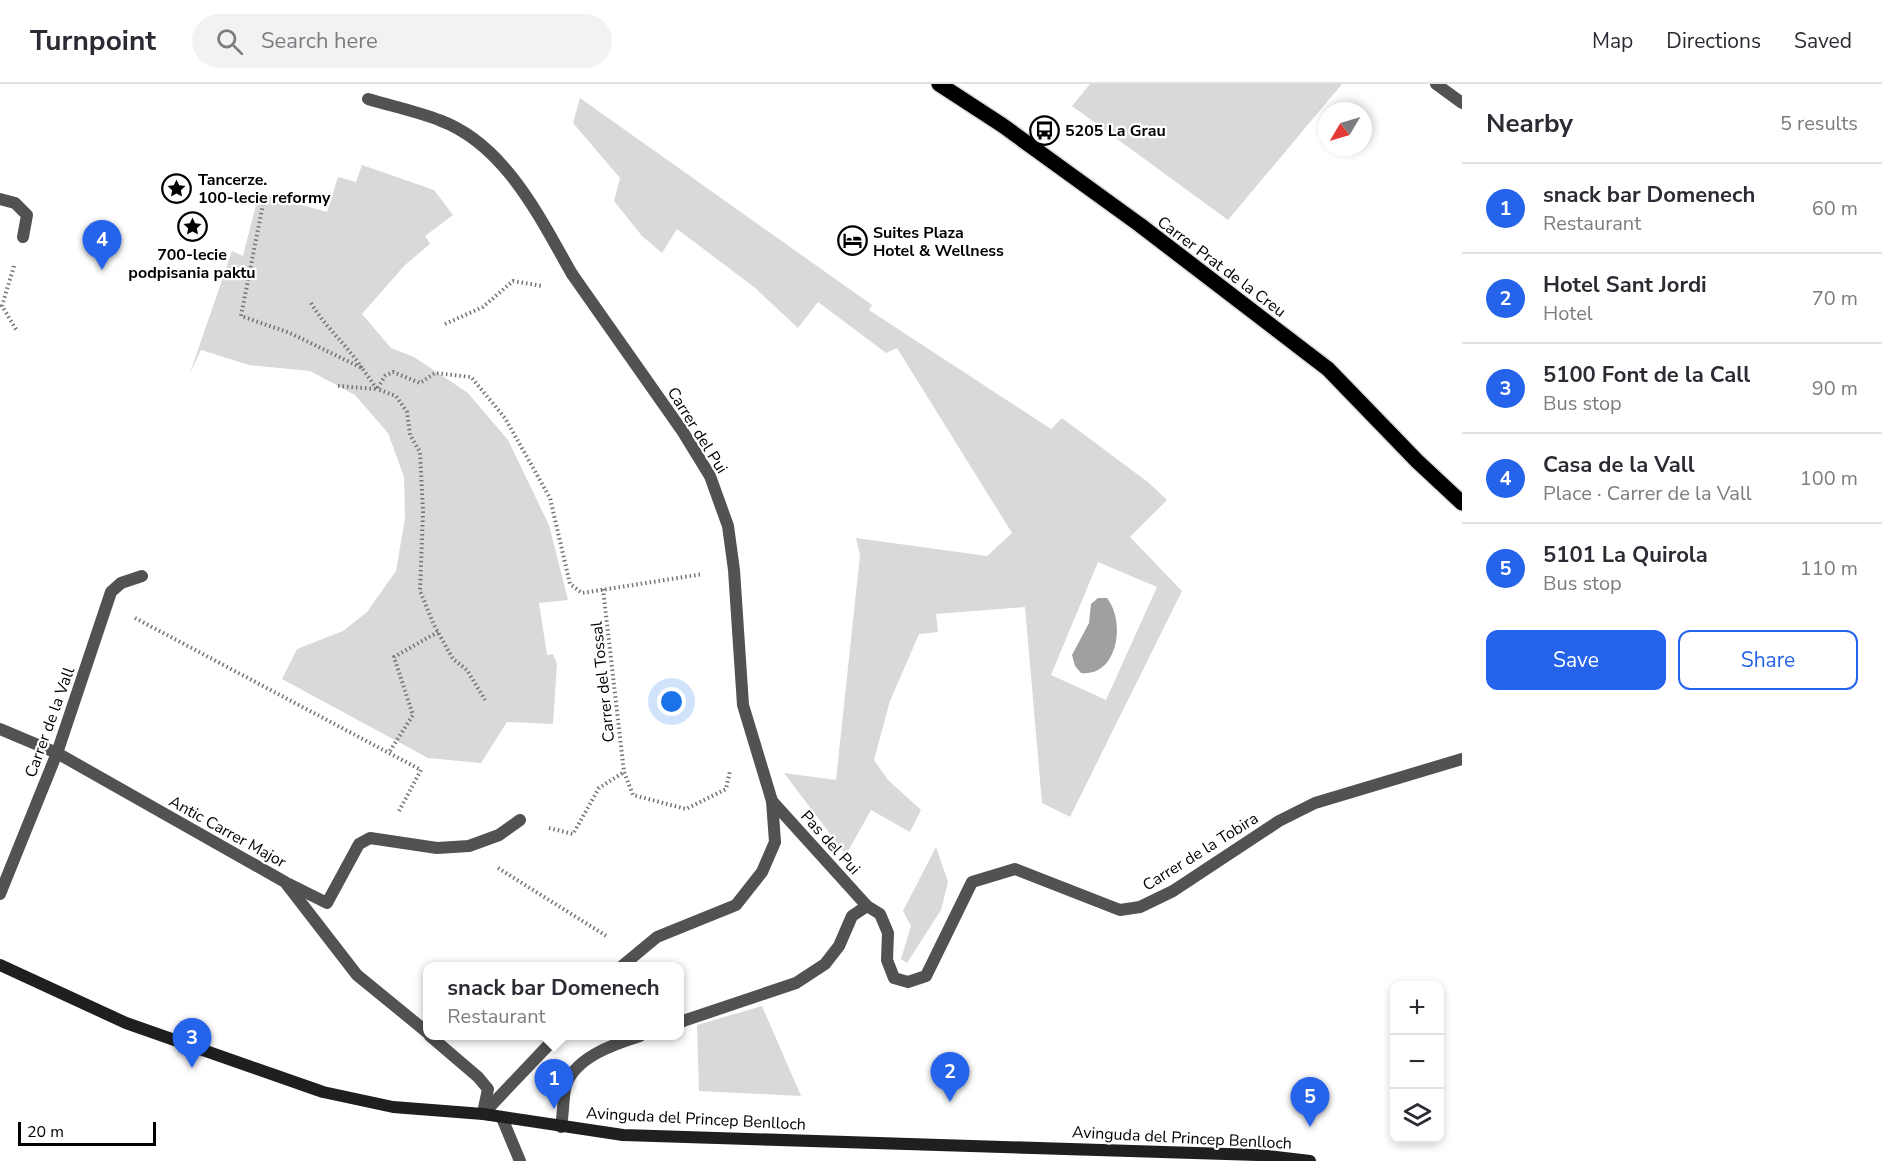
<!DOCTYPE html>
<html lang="en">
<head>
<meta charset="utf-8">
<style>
	body { margin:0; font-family:"Nunito Sans",sans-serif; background:#f2f2f3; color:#2b2b33 }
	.controls { position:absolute; right:18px; bottom:18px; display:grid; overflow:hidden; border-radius:12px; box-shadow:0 3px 9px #0003 }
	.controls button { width:54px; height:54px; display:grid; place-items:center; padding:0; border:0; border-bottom:2px solid #e1e1e2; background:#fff; color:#2b2b33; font:30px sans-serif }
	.compass { position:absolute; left:1318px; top:18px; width:54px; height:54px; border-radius:50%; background:#fff; box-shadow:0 3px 9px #0003; rotate:232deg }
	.scale { position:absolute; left:18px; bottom:15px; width:138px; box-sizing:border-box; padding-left:6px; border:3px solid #000; border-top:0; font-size:16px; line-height:21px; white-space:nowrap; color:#000; -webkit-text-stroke:4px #fff; paint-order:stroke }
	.you { position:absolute; left:672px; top:618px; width:21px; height:21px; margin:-15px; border:4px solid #fff; border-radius:50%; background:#1a73e8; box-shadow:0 0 0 9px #1a73e833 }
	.badge { display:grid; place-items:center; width:39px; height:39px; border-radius:50%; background:#2563eb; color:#fff; font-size:20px; font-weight:700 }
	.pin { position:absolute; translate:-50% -50px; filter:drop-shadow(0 2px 3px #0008) }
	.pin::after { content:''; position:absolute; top:32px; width:21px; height:18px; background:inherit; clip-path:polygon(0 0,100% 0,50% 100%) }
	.popup { position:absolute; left:423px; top:878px; width:261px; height:78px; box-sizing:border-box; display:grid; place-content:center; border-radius:12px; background:#fff; filter:drop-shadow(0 2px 4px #0005); font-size:20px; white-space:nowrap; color:#7c7c81 }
	.popup b { font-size:22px; color:#2b2b33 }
	.popup::after { content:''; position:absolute; left:50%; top:100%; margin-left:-12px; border:12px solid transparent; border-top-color:#fff }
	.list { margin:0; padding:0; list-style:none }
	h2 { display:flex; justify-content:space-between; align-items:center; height:78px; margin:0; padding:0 24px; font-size:26px }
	h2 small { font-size:20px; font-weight:400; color:#7c7c81 }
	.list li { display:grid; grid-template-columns:39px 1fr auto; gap:18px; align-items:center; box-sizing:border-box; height:90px; padding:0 24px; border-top:2px solid #e1e1e2 }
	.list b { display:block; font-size:22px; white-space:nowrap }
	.list p { margin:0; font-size:20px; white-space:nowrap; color:#7c7c81 }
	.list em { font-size:20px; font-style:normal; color:#7c7c81 }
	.actions { display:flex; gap:12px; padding:18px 24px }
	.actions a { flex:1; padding:14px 0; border:2px solid #2563eb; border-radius:12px; text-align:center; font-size:21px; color:#2563eb }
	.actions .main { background:#2563eb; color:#fff }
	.icon { flex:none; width:33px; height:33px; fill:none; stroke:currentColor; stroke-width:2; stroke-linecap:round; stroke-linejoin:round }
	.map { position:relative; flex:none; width:1462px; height:1077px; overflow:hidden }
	header { display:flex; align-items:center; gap:36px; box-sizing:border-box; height:84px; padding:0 30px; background:#fff; border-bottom:2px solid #e1e1e2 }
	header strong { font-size:28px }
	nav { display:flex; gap:33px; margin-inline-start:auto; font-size:21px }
	.search { width:420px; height:54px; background:#f2f2f3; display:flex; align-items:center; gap:15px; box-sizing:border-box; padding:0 21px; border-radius:33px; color:#7c7c81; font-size:22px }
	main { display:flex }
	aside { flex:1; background:#fff }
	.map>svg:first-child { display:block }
	.green { fill:#d9d9d9; fill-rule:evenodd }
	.water { fill:#a0a0a0 }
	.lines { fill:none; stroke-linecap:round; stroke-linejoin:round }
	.primary-casing { stroke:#dbdbdb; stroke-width:18 }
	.path { stroke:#747474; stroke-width:4; stroke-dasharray:1.5 3; stroke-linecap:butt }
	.lane { stroke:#525252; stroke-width:12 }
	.street { stroke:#525252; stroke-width:12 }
	.secondary { stroke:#1f1f1f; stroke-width:12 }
	.primary { stroke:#000; stroke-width:15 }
	.labels { text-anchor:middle; stroke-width:4.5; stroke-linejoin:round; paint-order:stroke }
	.poi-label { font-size:16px; font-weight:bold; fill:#000; stroke:#fff; text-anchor:start }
	.street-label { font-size:16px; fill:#000; stroke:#fff }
</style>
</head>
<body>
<header>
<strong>Turnpoint</strong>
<div class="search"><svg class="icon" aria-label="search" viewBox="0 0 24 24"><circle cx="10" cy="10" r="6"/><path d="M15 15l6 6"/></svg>Search here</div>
<nav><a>Map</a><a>Directions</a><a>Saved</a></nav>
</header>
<main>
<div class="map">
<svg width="1462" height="1077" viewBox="0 0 1462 1077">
	<rect width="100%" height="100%" fill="#fff"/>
	<g class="green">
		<polygon points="1090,0 1342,0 1228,136 1072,22"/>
		<path d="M580 14 872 221 869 226 1051 345 1062 334 1149 399 1167 416 1130 453 1182 507 1070 733 1042 719 1025 523 936 530 938 548 919 550 890 617 874 676 888 696 921 726 910 748 871 726 846 771 784 689 836 696 860 471 856 454 987 472 1012 449 897 264 886 269 818 218 798 244 754 203 677 145 662 169 642 152 614 117 620 94 573 39ZM1098 478 1157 503 1106 616 1051 591Z"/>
		<polygon points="362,81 434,106 453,131 425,152 430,160 404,182 362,230 391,264 414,273 468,309 508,356 549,441 568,516 539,519 547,571 553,570 557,580 553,640 507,638 481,679 428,674 282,595 297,565 343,547 367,528 396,487 405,434 404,393 388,349 355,311 310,287 249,281 201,266 190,289 232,167 243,172 259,109 327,128 338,93 356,98"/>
		<polygon points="936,763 948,798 941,826 907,879 901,875 911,842 903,827"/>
		<polygon points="762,922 801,1012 699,1007 697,941"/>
	</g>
	<path class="water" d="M1098 514H1107C1126 538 1118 593 1081 589L1075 582 1072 571 1089 539 1091 520Z"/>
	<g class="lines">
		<defs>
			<polyline id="primary" points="939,0 1002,41 1140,141 1328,285 1417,377 1462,419"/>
		</defs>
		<use href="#primary" class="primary-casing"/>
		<g class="path">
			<polyline points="263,120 241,232 290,249 362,284 377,305 396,312 407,328 410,351 420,368 423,428 420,507 434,541 453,575 467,586 485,616"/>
			<polyline points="14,182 2,222 17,247"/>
			<path d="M311 219C325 243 346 260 362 284"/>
			<polyline points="445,240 483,223 513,197 542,202"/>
			<polyline points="338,302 377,305 385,292 393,288 420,299 435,289 471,293 505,334 550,414 570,500 582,509 703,490"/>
			<polyline points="603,505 624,688 633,711 686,725 726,705 730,687"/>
			<polyline points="135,534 421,686 399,727"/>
			<polyline points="390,667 413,631 394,573 438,548"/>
			<polyline points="549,744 573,750 599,704 624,688"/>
			<polyline points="498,784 608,853"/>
		</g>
		<g class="lane">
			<path d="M368 15C391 22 416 27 439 36 505 60 540 134 572 190"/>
			<polyline points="0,645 57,669 285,798 357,891 428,949"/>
			<polyline points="289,800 327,819 359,760 370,754 437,764 469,762 499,751 520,736"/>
			<polyline points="622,882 657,853 736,821 762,788 775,758 772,717"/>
			<polyline points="680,938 796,899 825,880 839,862 852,832 867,822 772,717"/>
			<polyline points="430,952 478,993 488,1005 483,1029"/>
			<polyline points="483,1030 557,952"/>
			<path d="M561 1043C563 1031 563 1018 565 1005 572 974 614 960 640 952"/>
		</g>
		<g class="street">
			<polyline points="1436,0 1462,19"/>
			<polyline points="0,115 15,119 27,131 23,153"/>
			<polyline points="572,190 683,348 710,392 728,442 734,486 743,621 772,717"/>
			<polyline points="0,810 57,669 111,508 121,499 142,492"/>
			<polyline points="867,822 880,830 888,849 887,876 894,894 908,898 926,892 972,798 1015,785 1120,826 1140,823 1173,807 1279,737 1315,719 1462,675"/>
			<polyline points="502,1034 520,1077"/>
		</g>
		<polyline class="secondary" points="0,881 126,939 323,1008 393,1023 483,1030 623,1051 1258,1071 1310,1077"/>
		<use href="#primary" class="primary"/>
	</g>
	<defs>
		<symbol id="bus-ring" viewBox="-11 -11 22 22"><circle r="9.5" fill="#fff" stroke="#000" stroke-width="1.5"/><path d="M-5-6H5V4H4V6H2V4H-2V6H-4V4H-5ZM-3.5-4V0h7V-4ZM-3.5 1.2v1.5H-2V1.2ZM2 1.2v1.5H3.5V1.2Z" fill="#000"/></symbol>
		<symbol id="sight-ring" viewBox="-11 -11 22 22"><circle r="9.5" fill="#fff" stroke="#000" stroke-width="1.5"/><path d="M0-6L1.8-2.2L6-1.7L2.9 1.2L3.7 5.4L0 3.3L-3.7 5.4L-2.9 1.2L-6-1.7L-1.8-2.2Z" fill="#000"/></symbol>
		<symbol id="hotel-ring" viewBox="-11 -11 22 22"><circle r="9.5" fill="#fff" stroke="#000" stroke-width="1.5"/><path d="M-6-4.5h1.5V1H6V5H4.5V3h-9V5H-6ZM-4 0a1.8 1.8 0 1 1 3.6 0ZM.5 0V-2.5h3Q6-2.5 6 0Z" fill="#000"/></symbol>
	</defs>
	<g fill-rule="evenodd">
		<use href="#bus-ring" x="1028" y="30" width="33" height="33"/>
		<use href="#sight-ring" x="160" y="88" width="33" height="33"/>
		<use href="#sight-ring" x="176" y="126" width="33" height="33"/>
		<use href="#hotel-ring" x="836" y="140" width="33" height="33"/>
	</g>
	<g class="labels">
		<g class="poi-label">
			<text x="1065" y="52">5205 La Grau</text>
			<text x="198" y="101">Tancerze.<tspan x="198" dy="18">100-lecie reformy</tspan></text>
			<text x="873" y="154">Suites Plaza<tspan x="873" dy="18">Hotel &amp; Wellness</tspan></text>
			<text x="192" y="176" text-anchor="middle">700-lecie<tspan x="192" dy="18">podpisania paktu</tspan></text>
		</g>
		<g class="street-label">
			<text transform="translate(1222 182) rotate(37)" y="6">Carrer Prat de la Creu</text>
			<text transform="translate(698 346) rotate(58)" y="6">Carrer del Pui</text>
			<text transform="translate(602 598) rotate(-96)" y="6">Carrer del Tossal</text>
			<text transform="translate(49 638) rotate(-70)" y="6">Carrer de la Vall</text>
			<text transform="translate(228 747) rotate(29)" y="6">Antic Carrer Major</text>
			<text transform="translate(831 758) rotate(48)" y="6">Pas del Pui</text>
			<text transform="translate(1200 767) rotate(-32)" y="6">Carrer de la Tobira</text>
			<text transform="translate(696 1034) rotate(3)" y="6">Avinguda del Princep Benlloch</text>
			<text transform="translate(1182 1053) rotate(3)" y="6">Avinguda del Princep Benlloch</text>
		</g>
	</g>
</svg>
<div class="controls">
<button>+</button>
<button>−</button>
<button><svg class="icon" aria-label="layers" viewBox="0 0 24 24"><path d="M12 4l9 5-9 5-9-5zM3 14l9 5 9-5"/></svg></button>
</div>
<svg class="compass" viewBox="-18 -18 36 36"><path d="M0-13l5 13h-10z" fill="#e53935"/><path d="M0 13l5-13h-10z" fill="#7c7c81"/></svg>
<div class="scale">20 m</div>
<div class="you"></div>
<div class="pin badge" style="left:554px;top:1025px">1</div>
<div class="popup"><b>snack bar Domenech</b>Restaurant</div>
<div class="pin badge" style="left:950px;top:1018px">2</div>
<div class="pin badge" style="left:192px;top:984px">3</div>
<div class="pin badge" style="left:102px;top:186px">4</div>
<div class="pin badge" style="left:1310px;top:1043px">5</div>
</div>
<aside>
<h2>Nearby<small>5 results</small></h2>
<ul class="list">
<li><span class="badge">1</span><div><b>snack bar Domenech</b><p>Restaurant</p></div><em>60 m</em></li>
<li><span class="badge">2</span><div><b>Hotel Sant Jordi</b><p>Hotel</p></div><em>70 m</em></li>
<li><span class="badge">3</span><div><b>5100 Font de la Call</b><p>Bus stop</p></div><em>90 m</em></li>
<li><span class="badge">4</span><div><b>Casa de la Vall</b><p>Place · Carrer de la Vall</p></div><em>100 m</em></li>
<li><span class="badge">5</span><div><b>5101 La Quirola</b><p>Bus stop</p></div><em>110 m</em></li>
</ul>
<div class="actions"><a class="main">Save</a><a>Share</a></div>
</aside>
</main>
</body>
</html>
